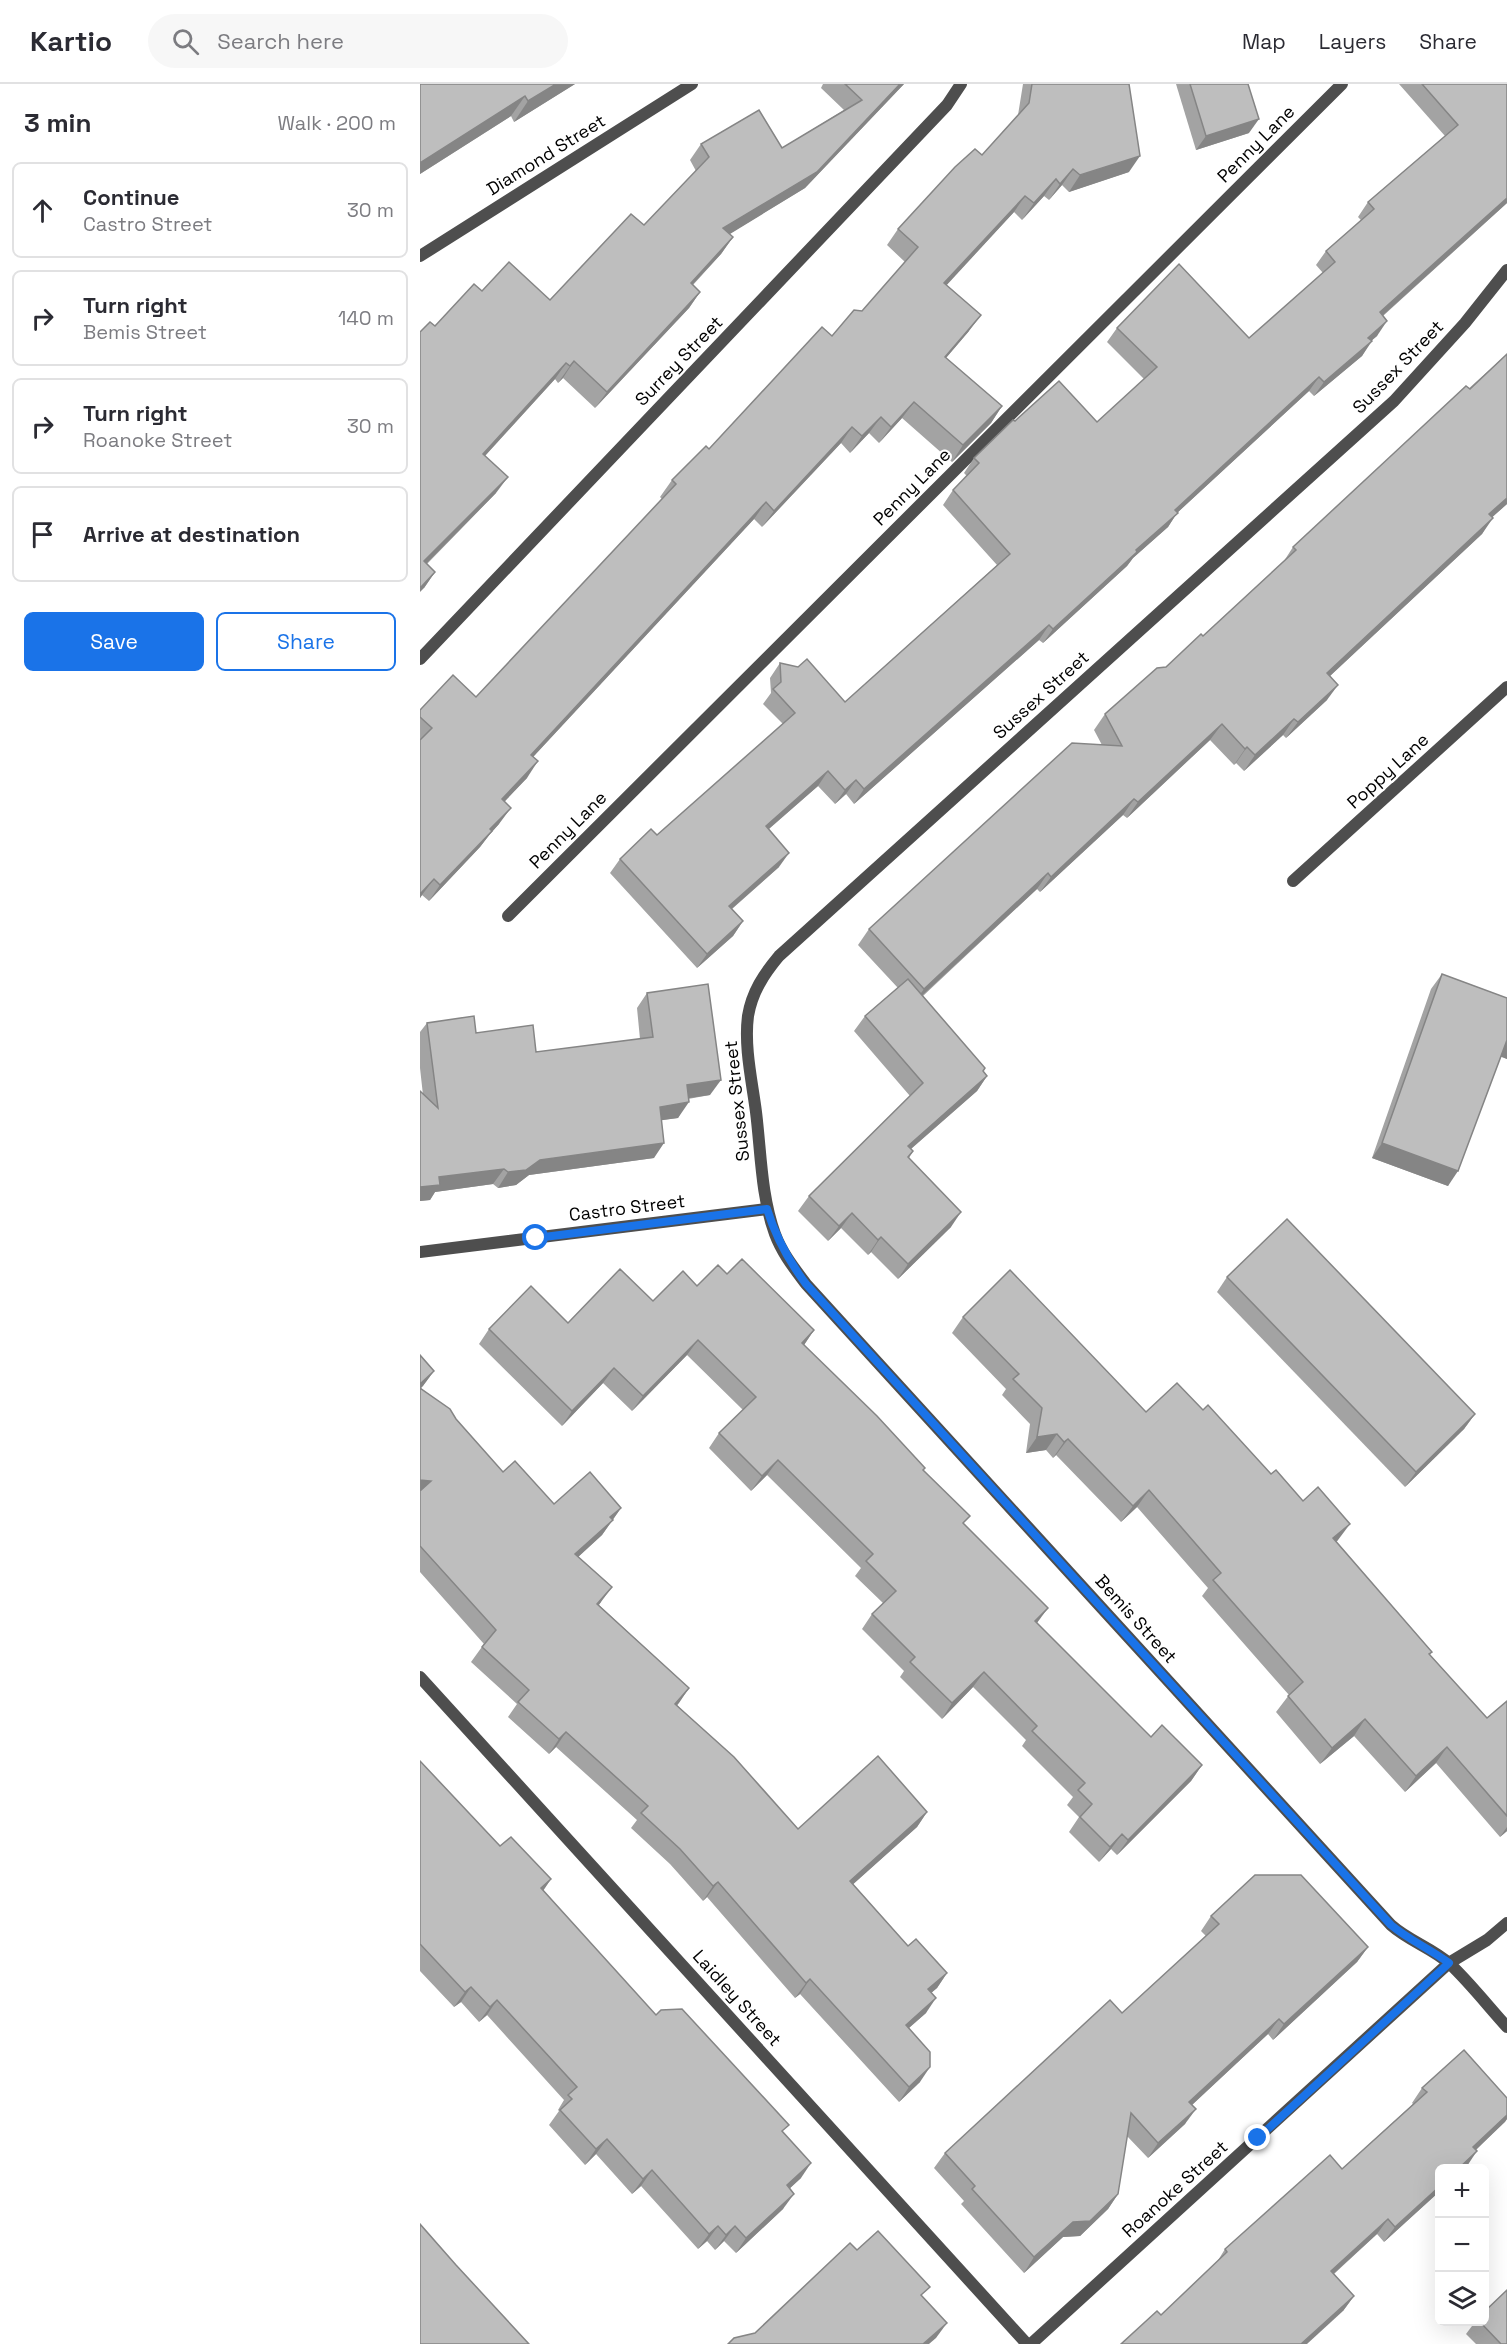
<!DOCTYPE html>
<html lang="en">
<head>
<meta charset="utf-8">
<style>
	body { margin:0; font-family:"Space Grotesk",sans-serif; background:#f7f7f7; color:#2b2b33 }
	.controls { position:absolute; right:18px; bottom:18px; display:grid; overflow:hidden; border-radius:9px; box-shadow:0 6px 24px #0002 }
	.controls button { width:54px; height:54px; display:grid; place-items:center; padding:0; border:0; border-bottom:2px solid #e1e1e2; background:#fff; color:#2b2b33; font:30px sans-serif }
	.stop { position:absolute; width:18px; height:18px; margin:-14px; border:4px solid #1a73e8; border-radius:50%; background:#fff }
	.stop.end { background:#1a73e8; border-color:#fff; box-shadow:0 2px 6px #0008 }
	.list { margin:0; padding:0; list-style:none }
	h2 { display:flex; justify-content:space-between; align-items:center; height:78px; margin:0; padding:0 24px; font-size:26px }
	h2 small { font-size:20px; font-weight:400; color:#7c7c81 }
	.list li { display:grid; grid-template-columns:39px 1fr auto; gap:18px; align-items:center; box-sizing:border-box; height:96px; margin:0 12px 12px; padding:0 12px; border:2px solid #e1e1e2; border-radius:9px }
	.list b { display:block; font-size:22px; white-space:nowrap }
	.list p { margin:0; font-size:20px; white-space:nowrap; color:#7c7c81 }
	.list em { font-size:20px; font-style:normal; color:#7c7c81 }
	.actions { display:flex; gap:12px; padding:18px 24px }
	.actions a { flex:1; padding:14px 0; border:2px solid #1a73e8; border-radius:9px; text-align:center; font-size:21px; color:#1a73e8 }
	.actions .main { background:#1a73e8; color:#fff }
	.icon { flex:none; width:33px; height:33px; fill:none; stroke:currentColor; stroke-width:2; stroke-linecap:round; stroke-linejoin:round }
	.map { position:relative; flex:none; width:1087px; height:2260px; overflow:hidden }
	header { display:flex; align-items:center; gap:36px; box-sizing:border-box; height:84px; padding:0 30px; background:#fff; border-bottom:2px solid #e1e1e2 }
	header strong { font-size:28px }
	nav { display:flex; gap:33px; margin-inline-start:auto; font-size:21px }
	.search { width:420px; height:54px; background:#f7f7f7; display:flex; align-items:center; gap:15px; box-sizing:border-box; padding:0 21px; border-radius:33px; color:#7c7c81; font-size:22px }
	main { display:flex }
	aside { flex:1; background:#fff }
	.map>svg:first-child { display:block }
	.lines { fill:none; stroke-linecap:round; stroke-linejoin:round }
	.lane { stroke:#4e4e4e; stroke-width:12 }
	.street { stroke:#4e4e4e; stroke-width:12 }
	.wall { fill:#a3a3a3 }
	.shaded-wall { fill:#858585 }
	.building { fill:#bebebe; stroke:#858585; stroke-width:1.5 }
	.route { stroke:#1a73e8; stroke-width:8 }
	.labels { text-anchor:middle; stroke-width:4.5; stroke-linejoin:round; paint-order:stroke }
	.street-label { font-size:18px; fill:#000; stroke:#fff }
</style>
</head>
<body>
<header>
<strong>Kartio</strong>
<div class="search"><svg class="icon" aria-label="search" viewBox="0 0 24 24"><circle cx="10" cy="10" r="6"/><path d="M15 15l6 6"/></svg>Search here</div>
<nav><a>Map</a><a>Layers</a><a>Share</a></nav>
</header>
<main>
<aside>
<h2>3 min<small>Walk · 200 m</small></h2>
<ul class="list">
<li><svg class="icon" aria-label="ahead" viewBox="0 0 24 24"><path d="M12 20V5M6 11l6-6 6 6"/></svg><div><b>Continue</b><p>Castro Street</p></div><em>30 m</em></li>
<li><svg class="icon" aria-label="right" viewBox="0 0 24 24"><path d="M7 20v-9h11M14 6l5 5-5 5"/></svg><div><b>Turn right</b><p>Bemis Street</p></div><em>140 m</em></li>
<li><svg class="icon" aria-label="right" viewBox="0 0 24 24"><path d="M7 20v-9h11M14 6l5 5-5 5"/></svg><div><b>Turn right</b><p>Roanoke Street</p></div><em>30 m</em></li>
<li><svg class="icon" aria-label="arrive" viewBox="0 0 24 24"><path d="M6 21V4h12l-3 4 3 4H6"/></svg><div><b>Arrive at destination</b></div></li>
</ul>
<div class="actions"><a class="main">Save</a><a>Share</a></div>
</aside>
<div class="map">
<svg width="1087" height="2260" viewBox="0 0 1087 2260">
	<rect width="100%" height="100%" fill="#fff"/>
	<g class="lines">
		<g class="lane">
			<polyline points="873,797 1087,603"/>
			<polyline points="88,832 922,0"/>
		</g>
		<g class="street">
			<polyline points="0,172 272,0"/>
			<path d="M1087 186 1045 239 974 317 359 872C344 890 332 908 328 932 324 963 332 997 336 1028 341 1068 341 1112 355 1150 362 1169 374 1184 386 1200L971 1841C989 1857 1012 1864 1030 1880 1050 1899 1068 1922 1087 1943"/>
			<polyline points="0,575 527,21 541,0"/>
			<polyline points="0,1168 347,1125"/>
			<polyline points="0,1593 607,2260"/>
			<polyline points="611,2260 1029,1879 1067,1856 1087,1839"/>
		</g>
	</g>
	<g class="wall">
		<polygon points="0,0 155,0 94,38 91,32 0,90"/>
		<polygon points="403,0 484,0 385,104 309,150 313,153 301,170 273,201 280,208 269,224 175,324 143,294 138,299 135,295 65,372 76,409 7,480 15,488 4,504 15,242 62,207 130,216 224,141 276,87 270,76 281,60 362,64 424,26 401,4"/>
		<polygon points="603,0 709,0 709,88 649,108 642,101 629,116 624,112 602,136 594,128 526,201 549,247 526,274 582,322 571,339 532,378 482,334 459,359 449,349 430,369 421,359 342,443 334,435 113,673 107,694 84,717 79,740 70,750 60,763 9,817 2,811 0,814 0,626 56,613 242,415 240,413 252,396 289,365 412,252 442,227 485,178 467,161 478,145 562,71 598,31"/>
		<polygon points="756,0 828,0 829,49 776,66"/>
		<polygon points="979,0 1087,0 1087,119 963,232 957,252 951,257 942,272 894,312 889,307 757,429 748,443 713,474 707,482 623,559 619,556 434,720 426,710 415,720 398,702 349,745 359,783 312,825 323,837 313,852 277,884 190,789 200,775 237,751 363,640 343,620 351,609 350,594 360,579 425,618 577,481 523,421 533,406 547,392 544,389 554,374 595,337 677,338 724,295 687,258 697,244 829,254 903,189 896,181 906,167 941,136 938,133 948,118 1025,52"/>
		<polygon points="1087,270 1087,420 1072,433 1062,450 910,592 907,616 866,654 863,651 824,687 816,679 814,681 790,656 707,734 703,731 620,808 617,805 503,912 567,992 557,1007 491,1065 493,1067 489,1074 531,1143 478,1195 451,1168 448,1171 421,1144 408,1157 378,1127 389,1112 490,1012 434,947 445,932 478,904 438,861 449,845 682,661 674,646 685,630 746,583 783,552 864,477 873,463"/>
		<polygon points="1022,890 1087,914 1087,975 1081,972 1028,1102 952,1074 1011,905"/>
		<polygon points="227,909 290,1011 268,1015 258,1034 241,1036 234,1074 109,1091 96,1101 78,1104 73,1100 15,1108 10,1116 0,1117 0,1007 3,1011 0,984 0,948 7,939 56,949 116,968 220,955 217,924"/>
		<polygon points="307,1190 394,1246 384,1261 503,1386 617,1539 731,1653 782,1681 771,1697 697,1771 691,1765 679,1778 649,1748 659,1733 647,1721 653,1713 602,1662 606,1656 553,1603 522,1635 480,1593 484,1587 442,1545 452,1530 463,1519 435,1492 441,1484 347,1391 331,1407 289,1364 299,1349 323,1326 267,1271 212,1327 183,1299 142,1342 59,1260 69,1245 148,1239 233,1217"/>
		<polygon points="807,1193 1055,1330 1044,1345 985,1403 797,1208"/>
		<polygon points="543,1233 726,1328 783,1326 851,1390 883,1417 918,1456 916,1458 1012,1568 1010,1571 1067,1634 1087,1617 1087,1747 1080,1753 1016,1679 985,1708 934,1652 900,1680 856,1628 869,1611 782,1512 788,1504 717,1423 701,1438 636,1371 633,1374 626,1366 606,1369 610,1340 582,1311 586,1305 532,1249"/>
		<polygon points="0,1271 14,1287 1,1304 36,1335 83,1388 134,1420 201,1424 182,1451 158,1473 181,1518 179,1521 269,1604 257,1621 378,1745 507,1728 497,1743 433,1800 488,1862 527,1889 517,1904 511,1909 506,1929 489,1944 500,1998 479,2018 380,1910 375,1914 287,1813 283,1817 250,1780 211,1744 217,1736 136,1663 129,1670 88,1633 97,1620 51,1578 64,1560 0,1488"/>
		<polygon points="0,1677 80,1762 131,1795 123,1806 236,1931 364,2049 381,2094 369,2105 363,2125 316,2169 304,2157 295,2166 287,2157 278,2165 221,2102 212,2110 176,2070 165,2081 129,2041 139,2027 138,2026 144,2016 67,1931 59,1938 41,1918 34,1923 0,1887"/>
		<polygon points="791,1832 948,1863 937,1878 853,1956 848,1950 772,2021 765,2040 728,2074 707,2052 698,2110 688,2125 660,2152 643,2153 604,2189 541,2120 544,2117 514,2084 525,2069 702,1929 786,1852 781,1847"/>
		<polygon points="1002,2004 1087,2014 1087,2035 1056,2066 1047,2082 1020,2085 1020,2107 964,2158 957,2150 914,2190 934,2212 923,2227 741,2231 797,2178 805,2165 922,2085 993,2020 992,2019"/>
		<polygon points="1055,2238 1065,2238 1087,2260 1056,2260 1046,2250"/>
	</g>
	<g class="shaded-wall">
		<polygon points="136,0 155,0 94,38 108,17"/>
		<polygon points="480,0 484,0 385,104 292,161 303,144"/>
		<polygon points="105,12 91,32 0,90 0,79"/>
		<polygon points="839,35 829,49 776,66 786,52"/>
		<polygon points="720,72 709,88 649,108 660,91"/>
		<polygon points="653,85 642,101 629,116 640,100"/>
		<polygon points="636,95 624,112 602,136 614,119"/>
		<polygon points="605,112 594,128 513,216 524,199"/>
		<polygon points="1087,114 1087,119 950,243 960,228"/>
		<polygon points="313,153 301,170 259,215 271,199"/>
		<polygon points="280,208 269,224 175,324 187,308"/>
		<polygon points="561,231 549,247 513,289 525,273"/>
		<polygon points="967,237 957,252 938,268 948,254"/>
		<polygon points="952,257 942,272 894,312 904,298"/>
		<polygon points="154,277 143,294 138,299 150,282"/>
		<polygon points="146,279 135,295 52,386 63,370"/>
		<polygon points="899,293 889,307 757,429 748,443 713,474 707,482 623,559 633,545 716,466 755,426"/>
		<polygon points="494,318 482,334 459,359 471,343"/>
		<polygon points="582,322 571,339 532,378 543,361"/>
		<polygon points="461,333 449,349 430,369 442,352"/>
		<polygon points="432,343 421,359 342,443 354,427"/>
		<polygon points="88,393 76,409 0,486 4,477"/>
		<polygon points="1087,414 1087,420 1058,446 1069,430"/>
		<polygon points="346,418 334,435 100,687 111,671"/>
		<polygon points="1073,434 1062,450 896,605 907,589"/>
		<polygon points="15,488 4,504 0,508 0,504"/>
		<polygon points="629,541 619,556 434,720 444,705"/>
		<polygon points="918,601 907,616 866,654 878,638"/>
		<polygon points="874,635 863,651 824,687 835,671"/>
		<polygon points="802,640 790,656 707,734 718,718"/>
		<polygon points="827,663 816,679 814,681 825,665"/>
		<polygon points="118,677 107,694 71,732 82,715"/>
		<polygon points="408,687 398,702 336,756 346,742"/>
		<polygon points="436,696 426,710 415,720 425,706"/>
		<polygon points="714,715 703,731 620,808 631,793"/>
		<polygon points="91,724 79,740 70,750 60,763 9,817 20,801 70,745"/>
		<polygon points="369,769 359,783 299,836 309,822"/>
		<polygon points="628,789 617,805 493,920 504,905"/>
		<polygon points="14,795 2,811 0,814 0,810"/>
		<polygon points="323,837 313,852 277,884 287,870"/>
		<polygon points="1087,956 1087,975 1076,971"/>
		<polygon points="567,992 557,1007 477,1077 488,1062"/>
		<polygon points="301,996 290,1011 256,1016 267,1001"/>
		<polygon points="269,1018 258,1034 229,1038 240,1023"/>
		<polygon points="244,1059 234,1074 109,1091 96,1101 78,1104 88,1088 120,1076"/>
		<polygon points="962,1059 1038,1087 1028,1102 952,1074"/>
		<polygon points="84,1085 73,1100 15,1108 10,1116 0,1117 0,1103 19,1093"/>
		<polygon points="541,1128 531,1143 478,1195 488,1180"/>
		<polygon points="432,1129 421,1144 408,1157 419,1142"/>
		<polygon points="461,1153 451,1168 448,1171 458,1156"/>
		<polygon points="394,1246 384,1261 382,1259"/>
		<polygon points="278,1256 267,1271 212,1327 223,1312"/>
		<polygon points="194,1284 183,1299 142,1342 152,1327"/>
		<polygon points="14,1287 3,1302 0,1305 0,1300"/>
		<polygon points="1055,1330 1044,1345 985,1403 996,1388"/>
		<polygon points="637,1350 626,1366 606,1369 617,1353"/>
		<polygon points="648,1355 636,1371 633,1374 644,1358"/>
		<polygon points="358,1376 347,1391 331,1407 342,1392"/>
		<polygon points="0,1396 11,1397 0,1412"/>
		<polygon points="729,1406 717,1423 701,1438 713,1422"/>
		<polygon points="201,1424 182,1451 145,1485 155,1470 190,1433"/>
		<polygon points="930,1440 918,1456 902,1470 913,1454"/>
		<polygon points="192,1503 181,1518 166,1535 177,1520"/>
		<polygon points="628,1524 617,1539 615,1537"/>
		<polygon points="564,1588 553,1603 522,1635 532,1619"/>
		<polygon points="269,1604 259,1619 245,1635 255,1620"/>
		<polygon points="945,1635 934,1652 900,1680 912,1664"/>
		<polygon points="146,1648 136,1663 129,1670 139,1655"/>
		<polygon points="1027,1663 1016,1679 985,1708 996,1692"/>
		<polygon points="782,1681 771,1697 697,1771 708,1756"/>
		<polygon points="507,1728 497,1743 420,1812 430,1797"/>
		<polygon points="1087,1743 1087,1747 1080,1753"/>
		<polygon points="702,1750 691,1765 679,1778 690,1763"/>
		<polygon points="131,1795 121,1810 121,1804"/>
		<polygon points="298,1798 287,1813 283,1817 293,1802"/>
		<polygon points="948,1863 937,1878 853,1956 864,1940"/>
		<polygon points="527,1889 517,1904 498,1920 508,1905"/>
		<polygon points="390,1895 380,1910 375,1914 386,1899"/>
		<polygon points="51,1903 41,1918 34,1923 45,1908"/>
		<polygon points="516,1914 506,1929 475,1956 486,1941"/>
		<polygon points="77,1916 67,1931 59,1938 70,1923"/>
		<polygon points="859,1935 848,1950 759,2033 769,2018"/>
		<polygon points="510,1983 500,1998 479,2018 489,2003"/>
		<polygon points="776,2025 765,2040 728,2074 738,2059"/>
		<polygon points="1087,2031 1087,2035 1085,2038 1043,2078 1053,2063"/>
		<polygon points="187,2055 176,2070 165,2081 176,2065"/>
		<polygon points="1057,2067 1047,2082 1044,2085 1038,2085"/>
		<polygon points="391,2079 381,2094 356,2117 367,2101"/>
		<polygon points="232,2086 221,2102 212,2110 223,2095"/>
		<polygon points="1020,2102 1020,2107 964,2158 975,2143"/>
		<polygon points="374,2110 363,2125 316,2169 326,2154"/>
		<polygon points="698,2110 688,2125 660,2152 643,2153 604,2189 614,2173 653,2138"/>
		<polygon points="968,2135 957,2150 900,2202 911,2187"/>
		<polygon points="298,2142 287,2157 278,2165 289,2150"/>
		<polygon points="315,2142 304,2157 295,2166 306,2151"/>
		<polygon points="934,2212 923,2227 887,2260 881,2260"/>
		<polygon points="527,2239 516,2254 509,2260 503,2260"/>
	</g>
	<g class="building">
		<polygon points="0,0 136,0 108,17 105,12 0,79"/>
		<polygon points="425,0 480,0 397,88 303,144 313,153 271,199 280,208 187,308 154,277 150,282 146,279 63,370 88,393 4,477 15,488 0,504 0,248 10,238 15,242 54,200 62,207 89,178 130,216 211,130 224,141 289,73 281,60 339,26 362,64 442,16"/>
		<polygon points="612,0 709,0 720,72 660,91 653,85 640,100 636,95 614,119 605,112 524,199 561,231 525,273 582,322 543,361 494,318 471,343 461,333 442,352 432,343 354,427 346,418 111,671 118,677 82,715 91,724 70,745 72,747 20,801 14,795 0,810 0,656 12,644 0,633 0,626 33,591 56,613 256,400 252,396 286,362 289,365 402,243 412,252 434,226 442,227 498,163 478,145 535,83 555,65 562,71 609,19"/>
		<polygon points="770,0 828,0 839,35 786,52"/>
		<polygon points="1002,0 1087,0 1087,114 960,228 967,237 948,254 952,257 904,298 899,293 755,426 758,429 716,466 717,468 633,545 629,541 444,705 436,696 425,706 408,687 346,742 369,769 309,822 323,837 287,870 200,775 231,745 237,751 375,629 353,605 361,598 360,579 378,583 387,575 425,618 590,470 533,406 559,379 554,374 593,336 595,337 639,297 677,338 737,283 697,244 759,180 829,254 915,178 906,167 954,125 948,118 1038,41"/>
		<polygon points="1087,270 1087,414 1069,430 1073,434 907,589 918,601 878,638 874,635 835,671 827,663 825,665 802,640 718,718 714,715 631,793 628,789 504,905 449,845 652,659 702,662 685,630 737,584 746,583 781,550 783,552 876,466 873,463 973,370 1046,302 1050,305"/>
		<polygon points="1022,890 1087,914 1087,956 1038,1087 962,1059"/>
		<polygon points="488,895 565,984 563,987 567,992 488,1062 493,1067 488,1073 541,1128 488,1180 461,1153 458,1156 432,1129 419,1142 389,1112 503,999 445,932"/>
		<polygon points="288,900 301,996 267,1001 269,1018 240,1023 244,1059 120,1076 106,1086 88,1088 84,1085 19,1093 20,1101 0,1103 0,1007 18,1024 7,939 54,932 56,949 113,941 116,968 233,953 227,909"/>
		<polygon points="867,1135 1055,1330 996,1388 807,1193"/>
		<polygon points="322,1175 394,1246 382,1259 457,1332 505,1384 503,1386 550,1432 543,1439 628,1524 615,1537 731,1653 742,1641 782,1681 708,1756 702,1750 690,1763 660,1733 672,1720 658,1706 665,1699 612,1647 617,1642 564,1588 532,1619 490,1578 495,1573 452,1530 476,1507 446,1477 453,1470 358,1376 342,1392 299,1349 336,1313 278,1256 223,1312 194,1284 152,1327 69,1245 111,1202 148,1239 200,1185 233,1217 263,1187 277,1202 298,1181 307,1190"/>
		<polygon points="590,1186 726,1328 757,1299 783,1326 788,1321 851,1390 856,1386 883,1417 898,1403 930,1440 913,1454 1012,1568 1009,1570 1067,1634 1087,1617 1087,1732 1027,1663 996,1692 945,1635 912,1664 868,1612 883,1598 793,1496 801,1489 729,1406 713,1422 648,1355 644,1358 637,1350 617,1353 622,1324 593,1295 599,1290 543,1233"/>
		<polygon points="0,1271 14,1287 0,1300"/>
		<polygon points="0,1304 30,1325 36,1335 83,1388 95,1377 134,1420 170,1388 201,1424 190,1433 193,1436 155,1470 192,1503 177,1520 269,1604 255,1620 314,1673 378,1745 458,1672 507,1728 430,1797 488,1862 496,1855 527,1889 508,1905 516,1914 486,1941 510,1968 510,1983 489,2003 390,1895 386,1899 298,1798 293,1802 260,1765 221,1729 228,1722 146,1648 139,1655 98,1618 109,1606 62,1563 76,1546 0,1462 0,1407 11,1397 0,1396"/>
		<polygon points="0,1677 80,1762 91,1753 131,1795 121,1804 236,1931 241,1926 262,1925 369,2041 362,2047 391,2079 367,2101 374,2110 326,2154 315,2142 306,2151 298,2142 289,2150 232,2086 223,2095 187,2055 176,2065 140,2026 152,2015 148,2011 157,2003 77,1916 70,1923 51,1903 45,1908 0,1860"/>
		<polygon points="835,1791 881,1791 948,1863 864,1940 859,1935 769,2018 776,2025 738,2059 711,2029 698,2110 670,2137 653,2138 614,2173 552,2105 555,2102 525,2069 690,1916 702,1929 799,1840 791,1832"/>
		<polygon points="1044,1966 1087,2014 1087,2031 1053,2063 1057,2067 1038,2085 1020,2085 1020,2102 975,2143 968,2135 911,2187 934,2212 881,2260 701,2260 737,2227 741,2231 807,2168 805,2165 910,2071 922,2085 1007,2008 1002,2004"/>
		<polygon points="0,2140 36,2181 109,2260 0,2260"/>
		<polygon points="458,2147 510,2203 501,2211 527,2239 503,2260 308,2260 314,2254 335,2249 430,2159 437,2166"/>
		<polygon points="1087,2206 1087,2260 1081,2260 1060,2238 1065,2238 1065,2227"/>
	</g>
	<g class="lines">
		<path class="route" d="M116 1154 347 1125C356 1154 368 1176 386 1200L971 1841C989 1856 1010 1865 1029 1879L838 2054"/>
	</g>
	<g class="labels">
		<g class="street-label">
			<text transform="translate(836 60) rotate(-45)" y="6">Penny Lane</text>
			<text transform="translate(126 71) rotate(-32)" y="6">Diamond Street</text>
			<text transform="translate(259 277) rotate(-46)" y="6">Surrey Street</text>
			<text transform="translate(978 283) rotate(-46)" y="6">Sussex Street</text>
			<text transform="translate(492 403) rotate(-45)" y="6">Penny Lane</text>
			<text transform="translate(621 611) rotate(-42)" y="6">Sussex Street</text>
			<text transform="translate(968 687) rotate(-42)" y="6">Poppy Lane</text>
			<text transform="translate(148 746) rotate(-45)" y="6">Penny Lane</text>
			<text transform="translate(317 1017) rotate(-96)" y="6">Sussex Street</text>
			<text transform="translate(207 1124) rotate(-7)" y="6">Castro Street</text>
			<text transform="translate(716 1535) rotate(48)" y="6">Bemis Street</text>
			<text transform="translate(317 1914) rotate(48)" y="6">Laidley Street</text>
			<text transform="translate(755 2105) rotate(-42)" y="6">Roanoke Street</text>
		</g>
	</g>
</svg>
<div class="controls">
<button>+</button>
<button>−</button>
<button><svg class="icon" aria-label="layers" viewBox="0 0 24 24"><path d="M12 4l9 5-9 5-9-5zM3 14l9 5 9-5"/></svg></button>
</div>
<div class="stop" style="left:116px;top:1154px"></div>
<div class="stop end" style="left:838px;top:2054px"></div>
</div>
</main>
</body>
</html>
